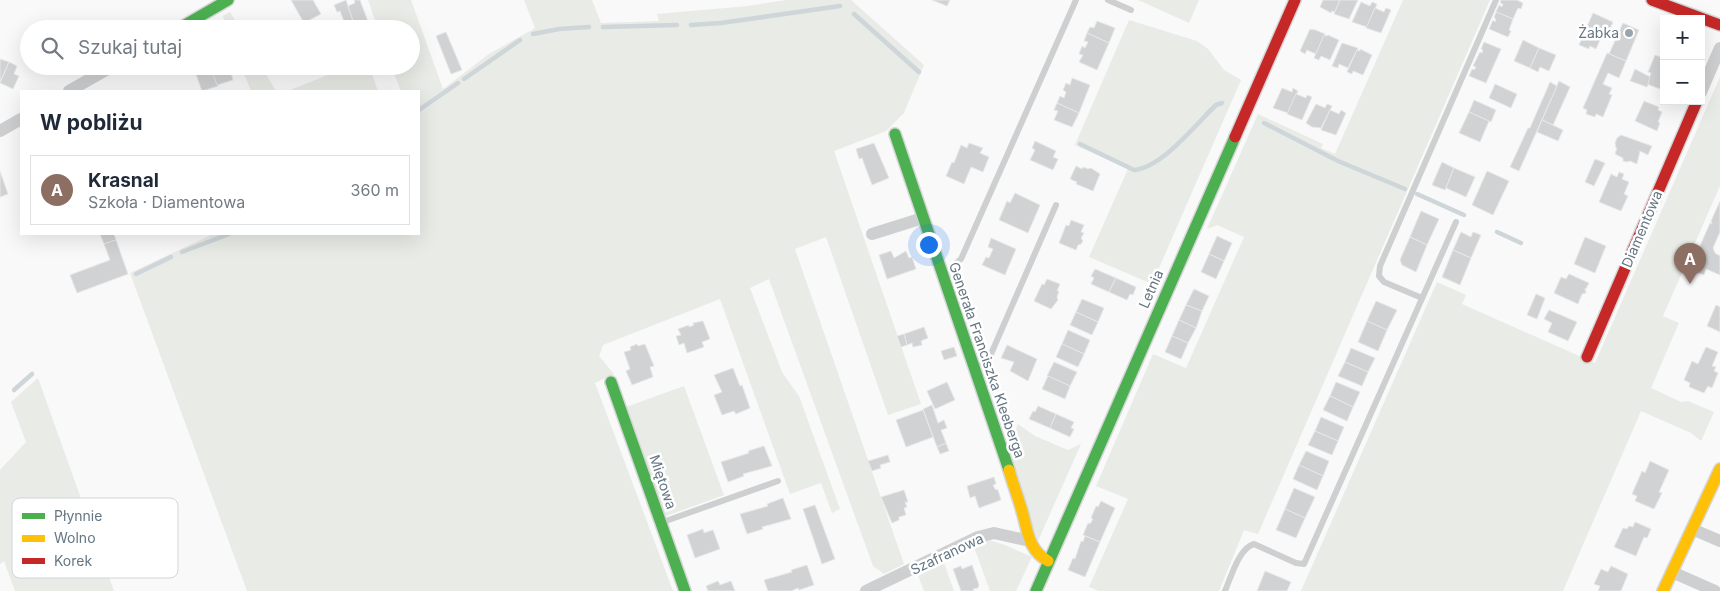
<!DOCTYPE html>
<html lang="pl">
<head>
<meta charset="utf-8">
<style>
	body { margin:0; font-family:Inter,sans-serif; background:#f2f2f3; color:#1f2937 }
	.controls { position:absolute; right:15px; top:15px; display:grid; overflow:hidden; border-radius:0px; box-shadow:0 5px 20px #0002 }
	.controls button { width:45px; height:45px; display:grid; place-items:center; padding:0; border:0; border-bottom:1px solid #e0e1e3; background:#fff; color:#1f2937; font:25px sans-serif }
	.you { position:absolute; left:928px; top:244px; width:18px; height:18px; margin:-12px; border:4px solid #fff; border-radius:50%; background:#1a73e8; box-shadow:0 0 0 8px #1a73e833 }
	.badge { display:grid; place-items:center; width:32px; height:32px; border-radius:50%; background:#d93025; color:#fff; font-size:16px; font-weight:700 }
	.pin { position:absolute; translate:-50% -41px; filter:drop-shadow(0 1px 2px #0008) }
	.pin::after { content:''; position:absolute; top:26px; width:18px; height:15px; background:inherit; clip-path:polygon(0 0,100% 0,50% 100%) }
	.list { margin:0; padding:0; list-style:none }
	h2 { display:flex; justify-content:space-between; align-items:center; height:65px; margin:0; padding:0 20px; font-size:21px }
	h2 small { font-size:16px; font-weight:400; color:#747a83 }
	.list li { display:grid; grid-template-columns:32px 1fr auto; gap:15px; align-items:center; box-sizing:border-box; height:70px; margin:0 10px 10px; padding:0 10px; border:1px solid #e0e1e3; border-radius:0px }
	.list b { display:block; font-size:19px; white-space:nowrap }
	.list p { margin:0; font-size:16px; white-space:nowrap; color:#747a83 }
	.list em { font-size:16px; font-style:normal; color:#747a83 }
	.icon { flex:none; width:28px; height:28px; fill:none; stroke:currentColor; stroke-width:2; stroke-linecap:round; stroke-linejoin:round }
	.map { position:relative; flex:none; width:1720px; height:591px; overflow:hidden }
	.search { position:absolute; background:#fff; box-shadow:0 5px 20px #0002; left:20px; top:20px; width:400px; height:55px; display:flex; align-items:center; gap:12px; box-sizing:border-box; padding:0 18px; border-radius:28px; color:#747a83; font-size:19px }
	.panel { position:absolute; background:#fff; box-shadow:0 5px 20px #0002; left:20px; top:90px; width:400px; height:145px; border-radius:0px }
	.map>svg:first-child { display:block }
	.green { fill:#e8ebe6 }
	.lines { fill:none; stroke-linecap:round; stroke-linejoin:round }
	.stream { stroke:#ced6d9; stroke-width:4.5 }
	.building { fill:#d0d2d3; stroke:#e8e8e8 }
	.fast-casing { stroke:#d5d6d7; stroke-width:14 }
	.slow-casing { stroke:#d5d6d7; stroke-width:14 }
	.jam-casing { stroke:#d5d6d7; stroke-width:14 }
	.lane { stroke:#cecfd0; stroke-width:6 }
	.street { stroke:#cecfd0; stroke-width:12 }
	.fast { stroke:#4caf50; stroke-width:11 }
	.slow { stroke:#ffc107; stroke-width:11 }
	.jam { stroke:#c62828; stroke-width:11 }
	.poi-dot { fill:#99a4ac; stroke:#fff; stroke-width:2 }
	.labels { text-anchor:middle; stroke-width:5; stroke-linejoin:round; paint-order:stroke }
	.poi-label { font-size:14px; fill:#657683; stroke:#fff; text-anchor:end }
	.street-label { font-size:14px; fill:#657683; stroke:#fff }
	.key { fill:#fff; stroke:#d1d6da; stroke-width:1 }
	.key-label { font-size:14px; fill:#657683 }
</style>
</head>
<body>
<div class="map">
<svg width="1720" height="591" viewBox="0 0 1720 591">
	<rect width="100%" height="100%" fill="#f9f9f9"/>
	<g class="green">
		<polygon points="368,0 411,0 443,89 489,54 535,28 524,0 592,0 601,23 659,21 657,14 748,6 786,0 851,0 924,65 904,113 886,131 834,151 921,404 888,415 826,237 795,249 904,564 884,574 873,566 769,279 750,288 782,372 799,396 840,509 832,513 821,483 790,494 720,299 603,345 599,356 614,374 595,383 673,591 247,591 130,273 213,234 419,234 419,91 401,91 391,66 411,66 411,29 378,29"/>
		<polygon points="1138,0 1199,0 1189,23"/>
		<polygon points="1403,0 1490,0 1258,534 1244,530 1219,591 1099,591 1089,587 1128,499 1096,486 1153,354 1186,368 1244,237 1217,225 1207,229 1258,114 1323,144 1321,148 1335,154"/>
		<polygon points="230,12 240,29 228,29 223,16"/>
		<polygon points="1129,20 1197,41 1208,49 1224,70 1241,80 1152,284 1089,257 1128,169 1075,145"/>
		<polygon points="241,66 261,66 276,91 251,91"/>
		<polygon points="350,66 369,66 378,91 288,91"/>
		<polygon points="1720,77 1720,186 1663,316 1679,323 1651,388 1681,402 1688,401 1714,412 1701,441 1691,433 1641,411 1563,591 1301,591 1437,282 1466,295 1462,304 1595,363"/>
		<polygon points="38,378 114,591 15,591 4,561 0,564 0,470 26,442 11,402"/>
		<polygon points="684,386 724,495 666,516 626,407"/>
		<polygon points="1018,424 1035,436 1068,450 1081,444 1038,541 1007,448"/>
		<polygon points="986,539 1005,545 1032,557 1016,591 990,591 973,544"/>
		<polygon points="944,563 954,591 924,591 918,575"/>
	</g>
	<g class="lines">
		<g class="stream">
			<polyline points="854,14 919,72"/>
			<polyline points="691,25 721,23 840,6"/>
			<polyline points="603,27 677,25"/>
			<polyline points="533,34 559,29 589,27"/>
			<polyline points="464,79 520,40"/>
			<polyline points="419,110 458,83"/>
			<polyline points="1264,123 1338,161 1405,189"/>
			<path d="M1080 144 1134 170C1163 167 1195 125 1216 105L1222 103"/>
			<polyline points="1417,194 1464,215"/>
			<polyline points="1497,232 1521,243"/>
			<polyline points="182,252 229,234"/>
			<polyline points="136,274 171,257"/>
			<polyline points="14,390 32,374"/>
		</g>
	</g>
	<g class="building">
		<polygon points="291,0 313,0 321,14 304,23"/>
		<polygon points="346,0 348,6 356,29 347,29 340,11 337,12 334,5"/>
		<polygon points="354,0 360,0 370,27 365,29 356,29 348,6 355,3"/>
		<polygon points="932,0 950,0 947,6"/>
		<polygon points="1323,0 1340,0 1335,12 1332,11 1331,13 1320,7"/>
		<polygon points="1340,0 1358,0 1349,19 1334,14"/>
		<polygon points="1501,0 1517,0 1523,3 1521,9 1518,8 1513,19 1496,12 1499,5 1502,7 1503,4 1500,3"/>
		<polygon points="1361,2 1370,6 1372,2 1377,4 1367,27 1352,22"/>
		<polygon points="1375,8 1384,12 1386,8 1391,10 1381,33 1366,28"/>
		<polygon points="1496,12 1513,19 1509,30 1511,31 1508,37 1489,29 1493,20 1495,22 1496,19 1494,18"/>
		<polygon points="1593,13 1613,22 1605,40 1601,38 1596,49 1590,46 1589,49 1579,45"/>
		<polygon points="1097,21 1115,28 1109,43 1087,33 1090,27 1094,28"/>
		<polygon points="276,22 279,29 262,29"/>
		<polygon points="1623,23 1639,30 1626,61 1609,54"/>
		<polygon points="1310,29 1313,30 1313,29 1325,34 1316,54 1307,50 1305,54 1300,51"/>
		<polygon points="446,32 462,70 451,74 436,36"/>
		<polygon points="1087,33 1109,43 1097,70 1079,62 1083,55 1079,54 1082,46 1085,48 1088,42 1084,41"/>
		<polygon points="1324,35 1327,36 1328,35 1339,40 1330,60 1321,56 1319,60 1314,58"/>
		<polygon points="1523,40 1539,48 1530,68 1514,61"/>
		<polygon points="1484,42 1501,49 1486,83 1469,76 1472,69 1474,70 1476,67 1473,66 1480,52 1482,53 1483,50 1481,49"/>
		<polygon points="1342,43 1358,48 1348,68 1339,64 1338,68 1332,66"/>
		<polygon points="1539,48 1556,55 1549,71 1540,67 1538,72 1530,68"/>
		<polygon points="1360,49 1372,55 1363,75 1353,71 1352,74 1347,72 1357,50 1360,51"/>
		<polygon points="1607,53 1626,61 1619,78 1608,73 1603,84 1612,88 1609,94 1612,95 1603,117 1596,114 1595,117 1586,114 1587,110 1583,108"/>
		<polygon points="1655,55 1664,58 1664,78 1660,89 1647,84 1651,73 1648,72"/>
		<polygon points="0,59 9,62 0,82"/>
		<polygon points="9,62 17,66 14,74 19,76 13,89 0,83"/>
		<polygon points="193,66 210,66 218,86 202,91"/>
		<polygon points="210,66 229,66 233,80 217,85"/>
		<polygon points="1635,69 1650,77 1647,87 1630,81"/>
		<polygon points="1072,78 1090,85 1079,113 1057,103 1060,96 1064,98 1066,92 1063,90 1066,83 1070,85"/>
		<polygon points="1559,81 1570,87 1553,125 1542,120"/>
		<polygon points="1550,82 1557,86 1519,171 1510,167 1528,128 1530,128"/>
		<polygon points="1495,84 1517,94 1511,108 1489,98"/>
		<polygon points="1282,88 1292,92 1293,88 1298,91 1288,113 1273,108"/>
		<polygon points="1296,94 1306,98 1307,95 1312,97 1302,120 1287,114"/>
		<polygon points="1474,100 1496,110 1491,122 1469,112"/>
		<polygon points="1644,101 1659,107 1658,110 1662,112 1658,122 1660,123 1657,131 1635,121"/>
		<polygon points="1057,103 1079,113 1072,127 1054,120 1058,111 1054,110"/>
		<polygon points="1316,104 1325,108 1327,104 1332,106 1321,128 1312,127 1306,123"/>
		<polygon points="1330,110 1339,114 1341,110 1346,113 1336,135 1321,130"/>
		<polygon points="1469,112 1489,121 1480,142 1459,133"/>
		<polygon points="1542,120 1563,130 1558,141 1537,132"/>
		<polygon points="1621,135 1652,146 1648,155 1640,151 1637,164 1630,161 1627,162 1623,161 1623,158 1615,154 1617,148 1616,148 1615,143 1617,138"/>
		<polygon points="1035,141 1056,151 1053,157 1058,159 1053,170 1030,160 1035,150 1032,148"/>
		<polygon points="874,143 889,178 872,185 862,158 859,159 856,149"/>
		<polygon points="969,143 983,148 980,153 989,157 983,172 971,167 964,184 946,176 952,162 954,163 961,145 967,148"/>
		<polygon points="1595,159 1605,163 1594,186 1585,182"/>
		<polygon points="1442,162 1454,168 1445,190 1432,185"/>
		<polygon points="1076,166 1082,169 1083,167 1088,169 1091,168 1100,174 1093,191 1076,184 1077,182 1070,179"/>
		<polygon points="1454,168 1475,177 1466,197 1446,188"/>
		<polygon points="0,171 8,194 0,197"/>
		<polygon points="1487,171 1509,181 1493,215 1472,205"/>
		<polygon points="1619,172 1624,174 1622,179 1629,182 1624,194 1628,196 1621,211 1599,202 1611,174 1617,177"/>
		<polygon points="1015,193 1040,205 1028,233 999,220 1007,201 1010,203"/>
		<polygon points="1720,201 1720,232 1713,248 1715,253 1720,256 1720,275 1706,269 1704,275 1696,272 1694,275 1688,273 1710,223 1712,224 1711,221"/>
		<polygon points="1421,211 1439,219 1427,245 1410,237"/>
		<polygon points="1071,220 1084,225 1081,232 1084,233 1081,238 1083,241 1081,244 1078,245 1076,250 1059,243 1066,225 1069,226"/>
		<polygon points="1461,232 1471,237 1473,232 1481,235 1471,258 1453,250"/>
		<polygon points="100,234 114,234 116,240 104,244"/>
		<polygon points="1217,236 1232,243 1224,261 1209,254"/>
		<polygon points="1410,237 1427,245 1416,272 1402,265 1400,260"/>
		<polygon points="1585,237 1606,246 1595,273 1574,264"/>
		<polygon points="991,238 1016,249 1005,275 982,265 986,257 989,258 993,249 988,247"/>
		<polygon points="116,240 128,274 77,293 70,275 110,260 104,244"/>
		<polygon points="1453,250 1471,258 1460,285 1442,277"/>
		<polygon points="891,251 894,258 906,251 909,258 912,257 916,269 887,279 879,255"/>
		<polygon points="1209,254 1224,261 1216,279 1201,272"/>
		<polygon points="1095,269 1116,278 1109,292 1091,284 1094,278 1091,276"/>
		<polygon points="1569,274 1589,283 1586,289 1585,288 1586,293 1582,294 1578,304 1554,293 1561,277 1566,279"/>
		<polygon points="1116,278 1136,287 1133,295 1130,294 1127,300 1109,292"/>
		<polygon points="1047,279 1060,284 1057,291 1059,291 1057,297 1058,300 1051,309 1034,301 1042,284 1044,285"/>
		<polygon points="1194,289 1209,296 1202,311 1186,305"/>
		<polygon points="1536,294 1545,298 1537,319 1527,315"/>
		<polygon points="1082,299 1104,308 1098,322 1076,312"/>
		<polygon points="1376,301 1397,310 1387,330 1367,321"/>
		<polygon points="1186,305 1202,311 1196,328 1179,320"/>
		<polygon points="1716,305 1720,307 1720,332 1707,326"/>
		<polygon points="1549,310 1577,322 1568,341 1548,332 1552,323 1544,319"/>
		<polygon points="1076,312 1098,322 1092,335 1070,325"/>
		<polygon points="1179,320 1196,328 1188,343 1172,336"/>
		<polygon points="703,321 710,339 702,342 704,347 687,353 684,343 679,345 676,336 681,335 678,329 689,325 689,327 694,325 693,323"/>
		<polygon points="1367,321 1387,330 1378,351 1358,342"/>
		<polygon points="924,327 928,338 921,341 922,345 913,347 912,343 907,345 904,334"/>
		<polygon points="1068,330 1090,340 1084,354 1062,344"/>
		<polygon points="904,334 907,345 901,347 897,336"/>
		<polygon points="1172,336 1188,343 1181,359 1165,352"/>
		<polygon points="637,344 638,346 645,344 654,366 650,367 653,377 632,385 626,371 630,369 624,352 631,350 630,347"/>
		<polygon points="1062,344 1084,354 1078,367 1056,357"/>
		<polygon points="1007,345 1037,359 1028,381 1010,371 1014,362 1001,358"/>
		<polygon points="954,347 957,356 944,360 941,351"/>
		<polygon points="1706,347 1718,352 1712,366 1716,367 1714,371 1718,373 1712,388 1708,386 1704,393 1689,387 1690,383 1684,380 1692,361 1698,364"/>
		<polygon points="1351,348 1375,358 1368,372 1345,362"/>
		<polygon points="1054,362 1077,372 1070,386 1047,376"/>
		<polygon points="1345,362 1368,372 1362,386 1338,376"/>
		<polygon points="733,368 740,386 742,385 750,408 736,414 734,411 722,415 714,395 722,392 714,375"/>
		<polygon points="1048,376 1070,386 1065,399 1042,389"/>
		<polygon points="947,382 955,400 935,409 927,391"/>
		<polygon points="1336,382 1360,392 1353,407 1330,396"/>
		<polygon points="1330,396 1353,407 1347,421 1323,410"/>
		<polygon points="932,405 938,423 944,420 947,428 941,430 946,443 937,447 923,409"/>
		<polygon points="1038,406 1056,414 1050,428 1029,419 1033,411 1035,412"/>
		<polygon points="923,410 933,437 906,447 896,420"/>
		<polygon points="1056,414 1074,422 1071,428 1074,429 1070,437 1050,428"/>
		<polygon points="1321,417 1344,427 1338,441 1315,431"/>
		<polygon points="1315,431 1338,441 1332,455 1308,445"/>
		<polygon points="946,443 949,451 940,454 937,447"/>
		<polygon points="764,446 772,466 743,474 744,476 728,482 721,462 749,453 748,451"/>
		<polygon points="1306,451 1329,461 1323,476 1299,465"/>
		<polygon points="888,455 890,462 880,465 881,468 872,471 868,461"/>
		<polygon points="1650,461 1669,470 1659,492 1662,493 1654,509 1635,501 1637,496 1632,494 1642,471 1645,473"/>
		<polygon points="1299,465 1323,476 1317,490 1293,479"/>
		<polygon points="994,477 996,484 993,485 995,489 998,490 1001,500 979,508 975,496 970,498 967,486"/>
		<polygon points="1294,488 1315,497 1305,518 1285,509"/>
		<polygon points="904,490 908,502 905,502 907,507 904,508 906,515 899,517 899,520 892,523 881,497"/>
		<polygon points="783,498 791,519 762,527 763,529 747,534 740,514 768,506 767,504"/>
		<polygon points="1101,501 1115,508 1100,542 1083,535 1088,523 1090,524 1093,519 1091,518 1096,506 1098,507"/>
		<polygon points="815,505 835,559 822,564 803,509"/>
		<polygon points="1285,509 1305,518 1296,538 1276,530"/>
		<polygon points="1635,522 1651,529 1647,538 1644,537 1636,556 1614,547 1623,528 1627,529 1629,526 1633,527"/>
		<polygon points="703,529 704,533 713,530 720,549 695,558 687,535"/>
		<polygon points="1085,536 1100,542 1085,577 1068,570 1073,558 1075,559 1081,541 1083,542"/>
		<polygon points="807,565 814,585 799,590 798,588 791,591 768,591 764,580 792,572 791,570"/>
		<polygon points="972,565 979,585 978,588 973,589 974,591 961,591 953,569 961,566 962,569"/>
		<polygon points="1611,566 1628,574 1621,591 1598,591 1600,586 1594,584 1601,569 1608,572"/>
		<polygon points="1265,571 1291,582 1287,591 1257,591"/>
		<polygon points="718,581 720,585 731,581 735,591 708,591 706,586"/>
	</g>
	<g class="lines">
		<defs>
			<g id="fast">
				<polyline points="178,29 228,0"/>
				<polyline points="895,134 1009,470"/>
				<polyline points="611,382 685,591"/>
				<polyline points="1036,591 1235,137"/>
			</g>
			<g id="slow">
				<path d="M1009 470C1013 484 1018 497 1022 511 1028 531 1028 550 1048 561"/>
				<polyline points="1663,591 1720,469"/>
			</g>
			<g id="jam">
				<polyline points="1652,0 1720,25"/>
				<polyline points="1235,137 1295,0"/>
				<polyline points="1587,357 1697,101"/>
			</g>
		</defs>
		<use href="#fast" class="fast-casing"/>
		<use href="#slow" class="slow-casing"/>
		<use href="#jam" class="jam-casing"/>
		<g class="lane">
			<polyline points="1108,0 1131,10"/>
			<polyline points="944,274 961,259 1076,0"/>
			<polyline points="1422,298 1384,282 1379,276 1380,266 1496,0"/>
			<polyline points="974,367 985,362 991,354 1056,205"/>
			<polyline points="663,522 778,481"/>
			<path d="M1225 591C1231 577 1239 548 1254 544L1296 563 1304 564 1456 222"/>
		</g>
		<g class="street">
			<polyline points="69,91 113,66"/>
			<polyline points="1701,92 1720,48"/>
			<polyline points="0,131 21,119"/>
			<polyline points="872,234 923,218"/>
			<polyline points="1692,529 1720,541"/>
			<polyline points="1672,572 1715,591"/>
			<polyline points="866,591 978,537 994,533 1030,541"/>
		</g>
		<use href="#fast" class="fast"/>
		<use href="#slow" class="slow"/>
		<use href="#jam" class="jam"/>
	</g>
	<circle class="poi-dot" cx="1629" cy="33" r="5"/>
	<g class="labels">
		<g class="poi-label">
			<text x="1619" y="38">Żabka</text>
		</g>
		<g class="street-label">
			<text transform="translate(1642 229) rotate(-67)" y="5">Diamentowa</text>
			<text transform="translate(1151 289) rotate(-66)" y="5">Letnia</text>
			<text transform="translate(987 360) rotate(71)" y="5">Generała Franciszka Kleeberga</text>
			<text transform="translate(663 482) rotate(71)" y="5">Miętowa</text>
			<text transform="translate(947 554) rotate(-25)" y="5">Szafranowa</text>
		</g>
	</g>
	<rect x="12" y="498" width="166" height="80" rx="8" class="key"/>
	<rect x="22" y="513" width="23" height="6" fill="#4caf50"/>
	<rect x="22" y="535" width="23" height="7" fill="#ffc107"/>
	<rect x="22" y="558" width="23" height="6" fill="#c62828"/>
	<g class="key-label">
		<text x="54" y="521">Płynnie</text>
		<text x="54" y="543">Wolno</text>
		<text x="54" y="566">Korek</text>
	</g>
</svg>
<div class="controls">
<button>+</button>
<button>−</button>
</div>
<div class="you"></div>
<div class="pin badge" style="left:1690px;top:284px;background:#8d6e63">A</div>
<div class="search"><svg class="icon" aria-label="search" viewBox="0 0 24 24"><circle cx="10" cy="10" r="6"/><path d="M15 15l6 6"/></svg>Szukaj tutaj</div>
<section class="panel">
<h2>W pobliżu<small></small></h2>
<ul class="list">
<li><span class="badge" style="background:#8d6e63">A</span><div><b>Krasnal</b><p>Szkoła · Diamentowa</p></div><em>360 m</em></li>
</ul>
</section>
</div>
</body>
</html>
